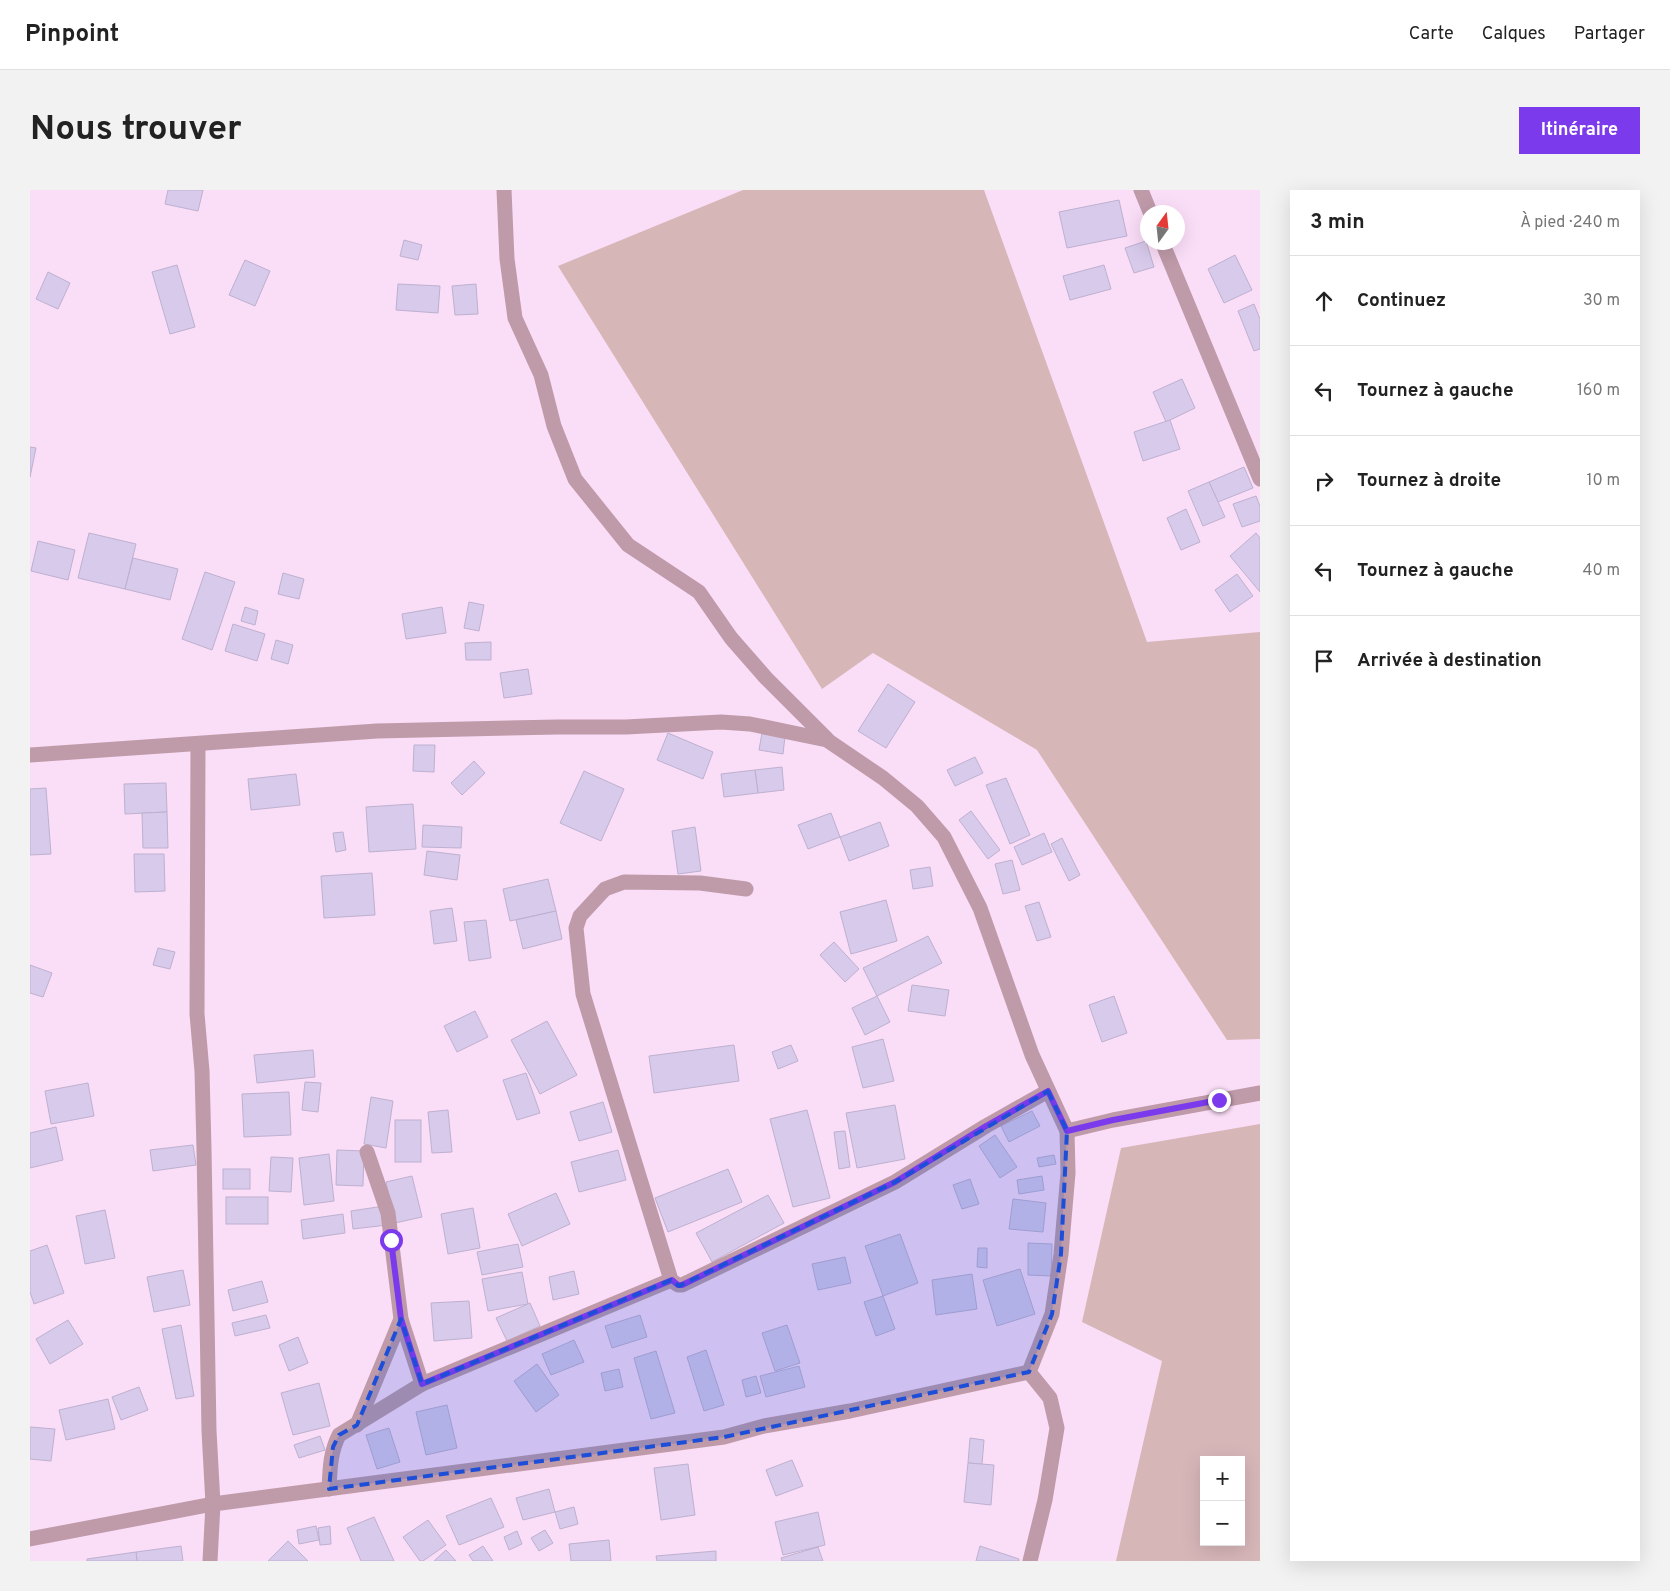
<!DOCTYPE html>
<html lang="fr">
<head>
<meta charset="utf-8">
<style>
	body { margin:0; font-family:Overpass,sans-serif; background:#f2f2f2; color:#222 }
	.controls { position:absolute; right:15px; bottom:15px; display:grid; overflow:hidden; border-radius:0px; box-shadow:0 5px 20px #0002 }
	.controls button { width:45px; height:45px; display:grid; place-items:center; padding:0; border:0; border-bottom:1px solid #e0e0e0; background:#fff; color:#222; font:25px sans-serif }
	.compass { position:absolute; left:1110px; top:15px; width:45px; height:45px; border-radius:50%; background:#fff; box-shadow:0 5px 20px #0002; rotate:15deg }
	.stop { position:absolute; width:15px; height:15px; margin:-11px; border:4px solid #7c3aed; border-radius:50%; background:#fff }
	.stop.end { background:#7c3aed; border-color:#fff; box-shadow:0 1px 5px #0008 }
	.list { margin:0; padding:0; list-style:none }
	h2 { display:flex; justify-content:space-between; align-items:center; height:65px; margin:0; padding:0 20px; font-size:21px }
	h2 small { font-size:16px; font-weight:400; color:#767676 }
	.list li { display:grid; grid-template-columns:32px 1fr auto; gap:15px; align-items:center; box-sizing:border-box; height:90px; padding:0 20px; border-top:1px solid #e0e0e0 }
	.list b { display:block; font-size:19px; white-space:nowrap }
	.list em { font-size:16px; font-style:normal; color:#767676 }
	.icon { flex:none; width:28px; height:28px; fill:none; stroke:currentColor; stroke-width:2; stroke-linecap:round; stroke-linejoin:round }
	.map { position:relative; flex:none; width:1230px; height:1371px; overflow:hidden; border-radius:0px }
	header { display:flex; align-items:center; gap:30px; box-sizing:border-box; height:70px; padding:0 25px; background:#fff; border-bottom:1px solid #e0e0e0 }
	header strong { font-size:24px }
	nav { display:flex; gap:28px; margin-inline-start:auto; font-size:18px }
	.intro { display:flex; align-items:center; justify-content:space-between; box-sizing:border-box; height:120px; padding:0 30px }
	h1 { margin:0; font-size:35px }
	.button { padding:12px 22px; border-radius:0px; background:#7c3aed; color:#fff; font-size:18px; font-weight:700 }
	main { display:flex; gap:30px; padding:0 30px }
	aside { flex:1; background:#fff; border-radius:0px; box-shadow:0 5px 20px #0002 }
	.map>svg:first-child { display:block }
	.green { fill:#d7b6b8; fill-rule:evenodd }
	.building { fill:#d8caeb; stroke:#beb0d0 }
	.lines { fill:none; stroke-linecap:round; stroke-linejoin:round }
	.minor { stroke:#bf9aa9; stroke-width:15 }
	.route { stroke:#7c3aed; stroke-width:6 }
	.marked { fill:#1d4ed8; fill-opacity:0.2; stroke:#1d4ed8; stroke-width:4; stroke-dasharray:10 6; stroke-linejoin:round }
</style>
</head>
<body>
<header>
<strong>Pinpoint</strong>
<nav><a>Carte</a><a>Calques</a><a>Partager</a></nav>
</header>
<div class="intro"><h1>Nous trouver</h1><a class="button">Itinéraire</a></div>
<main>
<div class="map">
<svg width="1230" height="1371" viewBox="0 0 1230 1371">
	<rect width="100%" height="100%" fill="#faddf7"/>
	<g class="green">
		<polygon points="713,0 954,0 1117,452 1230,442 1230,849 1197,850 1007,560 843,463 792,499 528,76"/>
		<path d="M1230 934V1371H1086L1132 1171 1052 1132 1091 958ZM1174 1270H1211V1352H1174Z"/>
	</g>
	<g class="building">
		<polygon points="138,0 173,0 168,21 135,14"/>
		<polygon points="1089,10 1097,46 1037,58 1029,22"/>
		<polygon points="374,50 392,55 388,70 370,66"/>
		<polygon points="1116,51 1124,77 1104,83 1095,58"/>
		<polygon points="1205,65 1222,100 1194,113 1178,79"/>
		<polygon points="215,70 240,81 225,116 199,105"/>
		<polygon points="147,75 165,137 140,144 122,82"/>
		<polygon points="1074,75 1081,99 1040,110 1033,86"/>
		<polygon points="18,82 40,93 28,119 6,109"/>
		<polygon points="368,94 410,96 408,123 366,120"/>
		<polygon points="446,94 448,124 425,125 422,96"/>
		<polygon points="1224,114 1230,129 1230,159 1224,161 1208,121"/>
		<polygon points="1152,189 1165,218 1136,232 1123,202"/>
		<polygon points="1140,230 1150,259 1113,271 1104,242"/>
		<polygon points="0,257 6,258 0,287"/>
		<polygon points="1214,277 1223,298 1188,312 1179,292"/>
		<polygon points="1179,292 1195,327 1173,336 1158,301"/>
		<polygon points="1226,306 1230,316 1230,331 1212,337 1203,314"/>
		<polygon points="1156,319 1170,352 1151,360 1137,328"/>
		<polygon points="59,343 106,354 95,399 48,388"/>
		<polygon points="1226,343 1230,348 1230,402 1200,366"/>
		<polygon points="8,351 45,360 38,390 1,381"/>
		<polygon points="103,368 148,379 140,410 95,399"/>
		<polygon points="175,382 205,392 182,460 152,449"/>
		<polygon points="253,383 274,389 269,409 248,404"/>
		<polygon points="1207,384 1223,406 1200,422 1185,400"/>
		<polygon points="439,412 454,415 449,441 434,438"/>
		<polygon points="215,417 228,421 225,435 211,431"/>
		<polygon points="412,417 416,443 376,449 372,424"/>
		<polygon points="203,434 235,444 227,471 195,461"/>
		<polygon points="246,450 263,455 258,474 241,469"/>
		<polygon points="461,452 461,470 436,470 435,453"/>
		<polygon points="498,479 502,504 474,508 470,483"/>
		<polygon points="858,494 885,512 856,558 828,541"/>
		<polygon points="638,543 683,562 673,589 627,570"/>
		<polygon points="732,543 755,546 753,564 729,560"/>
		<polygon points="384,555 405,555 404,582 383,581"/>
		<polygon points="945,567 953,583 925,596 917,580"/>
		<polygon points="444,571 455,583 432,605 421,593"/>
		<polygon points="752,577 754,600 728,603 725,580"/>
		<polygon points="725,580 728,603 694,607 691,584"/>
		<polygon points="554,581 594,599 571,651 530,633"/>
		<polygon points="266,584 270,615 221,620 218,589"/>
		<polygon points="976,588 1000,645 980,654 956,595"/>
		<polygon points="136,593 137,622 95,624 94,594"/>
		<polygon points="16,598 21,664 0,665 0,599"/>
		<polygon points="383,614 386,659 339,662 336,617"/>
		<polygon points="941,621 970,660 958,669 929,630"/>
		<polygon points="137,622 138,658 113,658 112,623"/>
		<polygon points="801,623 810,647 778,659 768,635"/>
		<polygon points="850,632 859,656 819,671 810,647"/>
		<polygon points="393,635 432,637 431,658 392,657"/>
		<polygon points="665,637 671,681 648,684 642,641"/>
		<polygon points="313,642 316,660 306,662 303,643"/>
		<polygon points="1014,643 1022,662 992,675 984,657"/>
		<polygon points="1032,648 1050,685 1039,691 1021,654"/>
		<polygon points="397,661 430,665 427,690 394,685"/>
		<polygon points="104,664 134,664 135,701 105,702"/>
		<polygon points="982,670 990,700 973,704 965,674"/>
		<polygon points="900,677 903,696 883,699 880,680"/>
		<polygon points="342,683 345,725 294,728 291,686"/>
		<polygon points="518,689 526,721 480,731 473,699"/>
		<polygon points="856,710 867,751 821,764 810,722"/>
		<polygon points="1009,712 1021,747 1007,751 995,716"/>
		<polygon points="422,718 427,751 404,754 400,721"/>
		<polygon points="526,721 532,749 493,759 486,730"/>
		<polygon points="456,730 461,768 439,771 434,732"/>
		<polygon points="898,746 912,773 847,806 833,778"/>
		<polygon points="804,752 829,779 815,792 790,765"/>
		<polygon points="128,758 145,762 140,779 123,775"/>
		<polygon points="0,775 22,783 13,807 0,803"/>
		<polygon points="882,795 919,800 915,826 878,821"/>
		<polygon points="847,806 860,832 835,845 822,818"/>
		<polygon points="1084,806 1097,843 1072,852 1059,815"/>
		<polygon points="445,821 458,847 427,862 414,836"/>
		<polygon points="517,831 547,885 510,904 481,850"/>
		<polygon points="853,849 864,891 833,898 822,857"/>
		<polygon points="704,855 709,891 624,903 619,866"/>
		<polygon points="761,855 768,871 748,879 742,862"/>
		<polygon points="283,860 285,887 227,893 224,865"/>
		<polygon points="496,883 510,923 487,930 473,890"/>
		<polygon points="275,892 291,893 288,922 272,920"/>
		<polygon points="58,893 64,926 21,934 15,901"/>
		<polygon points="259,902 261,945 214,947 212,904"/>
		<polygon points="341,907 363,911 356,958 334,954"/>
		<polygon points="573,912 582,942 549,951 540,922"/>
		<polygon points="865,915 875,969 827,978 816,923"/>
		<polygon points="418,920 422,962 402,963 398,922"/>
		<polygon points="777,920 800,1008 763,1017 740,929"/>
		<polygon points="1002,921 1010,936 979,952 971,936"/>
		<rect x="365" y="930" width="26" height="42"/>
		<polygon points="26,937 33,970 0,978 0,943"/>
		<polygon points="815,941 820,977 809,979 804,942"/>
		<polygon points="965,945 987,977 970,988 949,956"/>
		<polygon points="163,955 166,975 123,981 120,960"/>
		<polygon points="307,960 334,961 333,996 306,995"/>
		<polygon points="588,960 596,990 549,1002 541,972"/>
		<polygon points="299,964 304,1011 274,1015 269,968"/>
		<polygon points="1024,965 1026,974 1009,977 1007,968"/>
		<polygon points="241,967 263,968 261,1002 239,1001"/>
		<rect x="193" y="979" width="27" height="20"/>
		<polygon points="698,979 712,1012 638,1042 625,1008"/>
		<polygon points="382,986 392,1027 365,1033 356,992"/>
		<polygon points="1012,986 1014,1000 989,1004 987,990"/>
		<polygon points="940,989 949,1014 932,1019 923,995"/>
		<polygon points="526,1003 540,1034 492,1056 478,1024"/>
		<polygon points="738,1005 754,1033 682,1072 666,1043"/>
		<rect x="196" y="1007" width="42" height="27"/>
		<polygon points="983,1009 1016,1013 1013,1042 979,1039"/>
		<polygon points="354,1016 357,1035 323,1039 321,1021"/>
		<polygon points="443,1018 450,1058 418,1064 411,1024"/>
		<polygon points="75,1020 85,1068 55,1074 46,1026"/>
		<polygon points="313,1024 315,1043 273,1049 271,1030"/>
		<polygon points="870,1044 888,1093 853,1106 835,1056"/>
		<polygon points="998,1053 1022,1054 1021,1086 998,1085"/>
		<polygon points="488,1054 493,1077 452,1085 447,1062"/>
		<polygon points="17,1055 34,1103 4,1114 0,1102 0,1061"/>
		<polygon points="948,1058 957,1058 957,1078 947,1077"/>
		<polygon points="815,1067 821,1093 788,1100 782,1074"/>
		<polygon points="990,1079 1005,1124 967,1136 953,1090"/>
		<polygon points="153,1080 160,1115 124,1122 117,1087"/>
		<polygon points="544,1081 549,1104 523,1110 519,1087"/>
		<polygon points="492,1082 498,1114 458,1121 452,1089"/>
		<polygon points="942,1084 947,1119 906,1125 902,1090"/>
		<polygon points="232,1091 238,1112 203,1121 198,1100"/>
		<polygon points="853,1106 865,1139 846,1146 834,1112"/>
		<polygon points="439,1111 442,1148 404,1151 401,1113"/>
		<polygon points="500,1113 510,1136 477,1151 466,1128"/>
		<polygon points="236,1125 240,1138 205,1146 202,1133"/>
		<polygon points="610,1125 617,1147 582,1158 575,1136"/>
		<polygon points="38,1130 53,1154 20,1174 6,1149"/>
		<polygon points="151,1135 164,1206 146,1209 132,1139"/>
		<polygon points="757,1135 770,1173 745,1181 732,1143"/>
		<polygon points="268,1147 278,1173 259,1181 249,1155"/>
		<polygon points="544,1150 554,1172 521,1185 512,1164"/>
		<polygon points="676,1160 694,1215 674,1221 657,1167"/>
		<polygon points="626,1161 645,1223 621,1229 604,1168"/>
		<polygon points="507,1174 529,1205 506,1222 484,1191"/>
		<polygon points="769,1176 775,1197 736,1207 730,1186"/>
		<polygon points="589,1179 593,1197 575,1201 571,1183"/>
		<polygon points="726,1186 731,1203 716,1207 712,1190"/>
		<polygon points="289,1193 300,1236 263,1245 251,1203"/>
		<polygon points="109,1197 118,1220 91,1230 82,1207"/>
		<polygon points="78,1209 85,1239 36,1250 29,1220"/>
		<polygon points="417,1215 427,1258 396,1265 386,1222"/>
		<polygon points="0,1237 25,1239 21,1271 0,1269"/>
		<polygon points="359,1238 370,1272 347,1279 336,1245"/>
		<polygon points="290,1246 295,1260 269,1268 264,1255"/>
		<polygon points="940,1248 954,1250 952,1274 938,1273"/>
		<polygon points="762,1270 773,1296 746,1306 736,1280"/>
		<polygon points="938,1273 964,1275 961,1315 934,1312"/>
		<polygon points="658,1274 665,1325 631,1330 624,1278"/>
		<polygon points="519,1299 525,1322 493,1330 486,1308"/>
		<polygon points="461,1308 474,1337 429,1355 416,1326"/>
		<polygon points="544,1317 548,1334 530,1339 525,1322"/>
		<polygon points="788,1322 795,1355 753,1365 745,1332"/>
		<polygon points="344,1327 364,1371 331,1371 317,1338"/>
		<polygon points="398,1330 416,1355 393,1371 390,1371 373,1347"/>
		<polygon points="286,1336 289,1350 269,1354 267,1340"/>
		<polygon points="300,1336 301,1354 290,1355 288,1338"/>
		<polygon points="515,1340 523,1353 509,1361 501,1348"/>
		<polygon points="487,1341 492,1354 479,1360 474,1347"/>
		<polygon points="579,1350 581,1371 541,1371 539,1354"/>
		<polygon points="258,1351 278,1371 238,1371"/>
		<polygon points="151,1356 153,1371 107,1371 106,1362"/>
		<polygon points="453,1356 463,1371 443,1371 439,1365"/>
		<polygon points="950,1356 989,1369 989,1371 946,1371"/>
		<polygon points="788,1357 793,1371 752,1371 751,1368"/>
		<polygon points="416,1360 426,1371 404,1371"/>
		<polygon points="686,1361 686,1371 627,1371 626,1366"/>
		<polygon points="106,1362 107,1371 57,1371 57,1369"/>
	</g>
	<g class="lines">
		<g class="minor">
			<polyline points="474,0 477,69 485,128 511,185 524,236 545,289 598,355 669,402 701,448 736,488 797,549"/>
			<polyline points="1111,0 1120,22"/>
			<polyline points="1132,52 1230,289"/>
			<polyline points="168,554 167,824 172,881 174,959 179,1241 183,1314 180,1371"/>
			<polyline points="0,565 347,541 528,537 596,537 691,532 720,534 797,550 853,588 887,616 914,647 950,718 1002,865 1037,941 1038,983 1031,1064 1022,1124 999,1182 1020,1208 1027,1238 1015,1310 1000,1371"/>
			<polyline points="716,699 670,693 594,692 575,699 550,726 546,738 553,804 641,1090 648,1095 652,1095 865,992 956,936 1018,901"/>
			<polyline points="1037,941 1083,930 1230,903"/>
			<polyline points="337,962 358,1023 371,1129 392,1194"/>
			<polyline points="327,1235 371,1129"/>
			<path d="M299 1299C300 1279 300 1263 309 1245L392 1194 641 1090"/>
			<polyline points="0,1349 183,1314 694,1247 734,1236 820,1221 999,1182"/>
		</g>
	</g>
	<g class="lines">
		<polyline class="route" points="361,1050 371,1129 392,1194 642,1090 648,1095 652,1095 865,992 956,936 1018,901 1037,941 1083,930 1189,910"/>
	</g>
	<path class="marked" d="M1018 901 1037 941 1031 1064 1022 1124 999 1182 694 1247 299 1299 303 1257 309 1245 327 1235 371 1129 392 1194 641 1090 649 1096 865 992Z"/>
</svg>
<div class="controls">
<button>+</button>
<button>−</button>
</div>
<svg class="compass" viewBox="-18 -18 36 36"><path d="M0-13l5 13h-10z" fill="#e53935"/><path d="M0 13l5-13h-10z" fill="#767676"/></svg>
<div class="stop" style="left:361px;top:1050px"></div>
<div class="stop end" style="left:1189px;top:910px"></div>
</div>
<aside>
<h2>3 min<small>À pied · 240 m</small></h2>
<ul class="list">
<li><svg class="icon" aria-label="ahead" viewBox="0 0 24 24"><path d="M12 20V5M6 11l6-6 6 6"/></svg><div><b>Continuez</b></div><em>30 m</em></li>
<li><svg class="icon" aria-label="left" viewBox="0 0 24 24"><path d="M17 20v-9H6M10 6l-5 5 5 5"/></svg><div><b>Tournez à gauche</b></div><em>160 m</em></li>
<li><svg class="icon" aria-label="right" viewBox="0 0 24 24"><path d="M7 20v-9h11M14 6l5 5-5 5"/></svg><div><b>Tournez à droite</b></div><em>10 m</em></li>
<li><svg class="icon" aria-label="left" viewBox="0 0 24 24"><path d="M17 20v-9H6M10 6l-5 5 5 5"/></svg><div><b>Tournez à gauche</b></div><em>40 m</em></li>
<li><svg class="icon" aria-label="arrive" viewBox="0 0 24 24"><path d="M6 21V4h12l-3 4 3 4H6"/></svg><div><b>Arrivée à destination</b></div></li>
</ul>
</aside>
</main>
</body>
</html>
